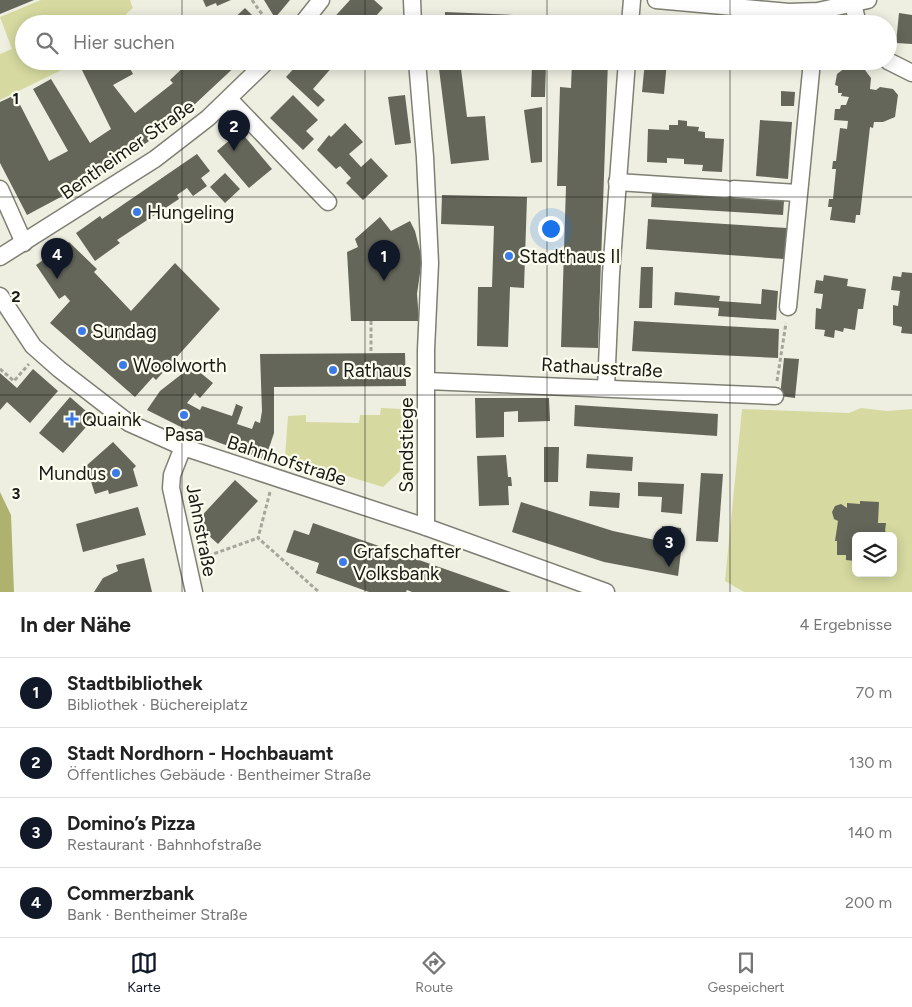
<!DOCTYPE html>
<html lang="de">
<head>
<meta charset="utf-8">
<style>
	body { margin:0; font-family:Figtree,sans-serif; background:#f2f2f2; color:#222 }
	.controls { position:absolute; right:15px; bottom:15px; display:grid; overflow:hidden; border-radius:8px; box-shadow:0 2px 12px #0003 }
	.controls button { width:45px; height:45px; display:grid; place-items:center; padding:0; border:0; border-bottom:1px solid #e0e0e0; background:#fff; color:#222; font:25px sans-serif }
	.you { position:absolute; left:550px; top:228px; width:18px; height:18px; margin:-12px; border:4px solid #fff; border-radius:50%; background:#1a73e8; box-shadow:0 0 0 8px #1a73e833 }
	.badge { display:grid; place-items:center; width:32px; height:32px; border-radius:50%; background:#111827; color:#fff; font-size:16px; font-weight:700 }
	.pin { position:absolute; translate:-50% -41px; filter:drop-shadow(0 1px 2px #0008) }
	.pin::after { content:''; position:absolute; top:26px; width:18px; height:15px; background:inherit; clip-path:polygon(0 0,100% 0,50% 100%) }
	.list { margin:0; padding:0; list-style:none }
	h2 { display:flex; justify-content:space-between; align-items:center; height:65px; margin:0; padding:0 20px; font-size:21px }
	h2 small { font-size:16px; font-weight:400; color:#767676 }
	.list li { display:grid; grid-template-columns:32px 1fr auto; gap:15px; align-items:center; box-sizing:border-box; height:70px; padding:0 20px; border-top:1px solid #e0e0e0 }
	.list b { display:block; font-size:19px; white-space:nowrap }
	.list p { margin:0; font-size:16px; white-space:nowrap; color:#767676 }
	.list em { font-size:16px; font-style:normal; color:#767676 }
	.icon { flex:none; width:28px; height:28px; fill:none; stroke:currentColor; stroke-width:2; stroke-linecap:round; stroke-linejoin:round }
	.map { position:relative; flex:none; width:912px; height:592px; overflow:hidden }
	.search { position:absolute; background:#fff; box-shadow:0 2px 12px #0003; left:15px; right:15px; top:15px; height:55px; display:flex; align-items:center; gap:12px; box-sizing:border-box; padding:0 18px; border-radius:28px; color:#767676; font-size:19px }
	.sheet { height:345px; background:#fff }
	nav { display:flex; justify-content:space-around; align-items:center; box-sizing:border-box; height:70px; border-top:1px solid #e0e0e0; background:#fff; font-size:14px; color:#767676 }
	nav a { display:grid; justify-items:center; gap:2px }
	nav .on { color:#111827 }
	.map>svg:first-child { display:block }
	.green { fill:#d6daa0; fill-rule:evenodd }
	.water { fill:#afb26f }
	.building { fill:#65665a }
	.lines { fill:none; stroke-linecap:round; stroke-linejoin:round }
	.minor-casing { stroke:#7f8073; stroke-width:19 }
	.path { stroke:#a6a79c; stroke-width:3; stroke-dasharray:4 2.5; stroke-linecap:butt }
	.minor { stroke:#fff; stroke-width:16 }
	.grid { fill:none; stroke:#191a15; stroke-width:1; stroke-opacity:0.55 }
	.poi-dot { fill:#3b7ae9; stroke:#fcfdee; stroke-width:2 }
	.labels { text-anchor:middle; stroke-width:4.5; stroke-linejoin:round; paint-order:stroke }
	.street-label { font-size:19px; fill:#191a15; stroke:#fcfdee }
	.poi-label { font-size:19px; fill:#191a15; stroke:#fcfdee; text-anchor:start }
	.grid-label { font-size:16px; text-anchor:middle; font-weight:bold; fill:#191a15; stroke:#fcfdee; stroke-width:4.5; stroke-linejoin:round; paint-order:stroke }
</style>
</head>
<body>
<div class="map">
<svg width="912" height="592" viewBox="0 0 912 592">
	<rect width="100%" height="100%" fill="#eeefe1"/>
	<g class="green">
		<polygon points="41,0 130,0 133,8 126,14 130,24 24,24 24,61 80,61 0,100 0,54 12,49 0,17"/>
		<polygon points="381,408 402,409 400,471 383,487 285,457 288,416 306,415 306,422 359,423 360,415 380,415"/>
		<path d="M861 408 887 411 912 409V592H744L725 581 742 409 849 413ZM856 536H893V573H856Z"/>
	</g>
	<polygon class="water" points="0,492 11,515 14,592 0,592"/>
	<g class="building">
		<polygon points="0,0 34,0 0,14"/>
		<polygon points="203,0 231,0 217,6 216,3 206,7"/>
		<polygon points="264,0 290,0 275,18"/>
		<polygon points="350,0 374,0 383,8 369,24 328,24"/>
		<polygon points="245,8 261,24 228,24"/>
		<polygon points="445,12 610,19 609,24 445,24"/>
		<polygon points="899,13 912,15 912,44 896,43"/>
		<polygon points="88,61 126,61 133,74 113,85 135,113 173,83 170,80 190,61 241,61 195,104 155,137 87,183 27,215 0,163 0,102 15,95 49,161 68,151 33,89 51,79 90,143 111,129 80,66"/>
		<polygon points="296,61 331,61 334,65 313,89 325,100 318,107 286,77 298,64"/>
		<polygon points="438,61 460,61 467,117 485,116 489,160 451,164"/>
		<polygon points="572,61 608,61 598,348 561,347 566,186 557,186 560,87 571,88"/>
		<polygon points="645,61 667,61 664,94 642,92"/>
		<polygon points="532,64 546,64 545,97 531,97"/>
		<polygon points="850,64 862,66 871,78 870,89 876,90 880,87 893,89 898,95 895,117 883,122 874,122 873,128 870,127 860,215 856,215 855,223 830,220 832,207 828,207 829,199 833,199 836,169 832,169 833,161 836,161 840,128 847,129 848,121 834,120 835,109 840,109 841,105 846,105 849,97 841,96 842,93 838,93 838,86 835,85 837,74"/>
		<polygon points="781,91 795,92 794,106 781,106"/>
		<polygon points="293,95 318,120 306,131 314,139 303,150 270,118"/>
		<polygon points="405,95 411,143 395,145 388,97"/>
		<polygon points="542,107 542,162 531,163 524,110"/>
		<polygon points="678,120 687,121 687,126 699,127 698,131 705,132 705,138 724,139 722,172 702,171 703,165 684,164 684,159 667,158 667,163 647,162 648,129 669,130 669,125 678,125"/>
		<polygon points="760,120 792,122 788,179 756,176"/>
		<polygon points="345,123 363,142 349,154 361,167 371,158 388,176 363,200 346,183 351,178 340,166 336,169 317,150 329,135 331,137"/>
		<polygon points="240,131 272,169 249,188 217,151"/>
		<polygon points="197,154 210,171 201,178 207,186 193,196 187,188 177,195 179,199 117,240 120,243 95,261 76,233 100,216 102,219"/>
		<polygon points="225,173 240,189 225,203 210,187"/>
		<polygon points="652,193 784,201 783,215 651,207"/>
		<polygon points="442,195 527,197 524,288 510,287 508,347 477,346 478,287 492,287 494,226 441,224"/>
		<polygon points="380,217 391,231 410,221 415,231 422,259 417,294 419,321 351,321 347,252 358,247 355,239"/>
		<polygon points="648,219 787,228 784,259 646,249"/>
		<polygon points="69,242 97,269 94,272 131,311 175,263 220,309 156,380 153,377 135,397 50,323 70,301 65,295 59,299 36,265"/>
		<polygon points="641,267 653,267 652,308 639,308"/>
		<polygon points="902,272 912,273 912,334 901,333 902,327 893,325 893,305 898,306 900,291 891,290 893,276 901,277"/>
		<polygon points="824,275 848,279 847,286 866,289 863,309 858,309 855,330 844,328 843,332 835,330 834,338 824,336 825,330 815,329 816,308 821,309 823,294 814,293 816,280 823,281"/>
		<polygon points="762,289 778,291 776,320 718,316 719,308 674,305 675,292 720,296 719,301 761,304"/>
		<polygon points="634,321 779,329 778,358 632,351"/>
		<polygon points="405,353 406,386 274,387 274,433 265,460 191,432 147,410 160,391 192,366 213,383 200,398 195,393 187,403 200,410 202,406 232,416 236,404 243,407 237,424 252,429 255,421 260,423 262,411 260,354"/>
		<polygon points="784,358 799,359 795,398 780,396"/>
		<polygon points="33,369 58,391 30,423 7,402 0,410 0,373 17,388"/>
		<polygon points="70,397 94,418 63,453 39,433"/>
		<polygon points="475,398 549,398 550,421 518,422 518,411 504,412 504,437 476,438"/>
		<polygon points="575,405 718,414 717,436 574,426"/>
		<polygon points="113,442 136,466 133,469 138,486 109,494 108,490 95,494 86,466"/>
		<polygon points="544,447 559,447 558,482 544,482"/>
		<polygon points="587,454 633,457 632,471 586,468"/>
		<polygon points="506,455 508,477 511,477 512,486 508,486 509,505 479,506 477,456"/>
		<polygon points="701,473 723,474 718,542 696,541"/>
		<polygon points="235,480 258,501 218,544 195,523"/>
		<polygon points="638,482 684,484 682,514 661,512 662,497 638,496"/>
		<polygon points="590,491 620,493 619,508 589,506"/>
		<polygon points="860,501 879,502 878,523 886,523 885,531 891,536 856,536 856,561 846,560 846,555 837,555 837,541 835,541 838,521 834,519 832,512 835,506 841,504 847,508 847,503 860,504"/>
		<polygon points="521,502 613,531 660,541 662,526 681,528 682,544 678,576 604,562 512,532"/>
		<polygon points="138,507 146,535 83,552 76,524"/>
		<polygon points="313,523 511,592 412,592 407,590 406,592 369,592 316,573 319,563 286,552 294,530 309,535"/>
		<polygon points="144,558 152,592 94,592 103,578 118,571 116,565"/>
	</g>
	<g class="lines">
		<defs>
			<g id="minor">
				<polyline points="412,0 413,24"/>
				<polyline points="656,0 789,12 818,11 868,0"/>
				<polyline points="853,4 858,24"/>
				<polyline points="302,24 321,0"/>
				<polyline points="630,24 632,0"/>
				<polyline points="417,61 425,157 430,263 426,350 426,527"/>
				<polyline points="888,61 912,73"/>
				<polyline points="229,99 328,202"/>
				<polyline points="617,182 726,189"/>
				<polyline points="0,189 24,243"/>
				<polyline points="734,189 798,193"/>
				<polyline points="0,257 155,159 208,118 267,61"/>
				<polyline points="0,296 33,346 59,369 129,423 183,447 426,527 606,592"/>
				<polyline points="788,307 812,61"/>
				<polyline points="427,381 775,396"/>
				<polyline points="606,387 611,274 627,61"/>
				<polyline points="183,447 172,475 171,488 194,592"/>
			</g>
		</defs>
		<use href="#minor" class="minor-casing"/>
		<g class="path">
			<polyline points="252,0 269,24"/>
			<polyline points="371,321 371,353"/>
			<polyline points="0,369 14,381 29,364"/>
			<polyline points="777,381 786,323"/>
			<polyline points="270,492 258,538 319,592"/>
			<polyline points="202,558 258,538"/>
		</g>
		<use href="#minor" class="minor"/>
	</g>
	<path class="grid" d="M182 0V24M365 0V24M547 0V24M730 0V24M182 61V592M365 61V592M547 61V592M730 61V592M0 197H912M0 395H912"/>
	<g class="poi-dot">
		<circle cx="137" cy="212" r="5"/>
		<circle cx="509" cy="256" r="5"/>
		<circle cx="82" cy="331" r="5"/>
		<circle cx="123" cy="365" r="5"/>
		<circle cx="333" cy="370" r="5"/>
		<circle cx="184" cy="415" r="5"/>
		<path d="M69.5 411.5h5v5h5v5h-5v5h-5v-5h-5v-5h5z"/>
		<circle cx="116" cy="473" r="5"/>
		<circle cx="343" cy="562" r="5"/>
	</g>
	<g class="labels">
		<g class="street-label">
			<text transform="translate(127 149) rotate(-35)" y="7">Bentheimer Straße</text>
			<text transform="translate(602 367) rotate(3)" y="7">Rathausstraße</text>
			<text transform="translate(406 445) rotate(-90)" y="7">Sandstiege</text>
			<text transform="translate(287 460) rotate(18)" y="7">Bahnhofstraße</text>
			<text transform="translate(202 530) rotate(79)" y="7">Jahnstraße</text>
		</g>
		<g class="poi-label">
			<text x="147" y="219">Hungeling</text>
			<text x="519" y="263">Stadthaus II</text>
			<text x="92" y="338">Sundag</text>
			<text x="133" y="372">Woolworth</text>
			<text x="343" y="377">Rathaus</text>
			<text x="82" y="426">Quaink</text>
			<text x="184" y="441" text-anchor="middle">Pasa</text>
			<text x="106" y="480" text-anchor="end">Mundus</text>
			<text x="353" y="558">Grafschafter<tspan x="353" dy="22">Volksbank</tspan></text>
		</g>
	</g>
	<g class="grid-label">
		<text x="16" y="104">1</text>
		<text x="16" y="302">2</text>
		<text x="16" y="499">3</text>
	</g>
</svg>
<div class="controls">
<button><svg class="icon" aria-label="layers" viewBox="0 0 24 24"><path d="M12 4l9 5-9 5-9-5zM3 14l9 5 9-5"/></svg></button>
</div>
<div class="you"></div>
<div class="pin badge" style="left:384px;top:281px">1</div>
<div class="pin badge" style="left:234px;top:151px">2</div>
<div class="pin badge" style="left:669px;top:567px">3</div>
<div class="pin badge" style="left:57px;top:279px">4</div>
<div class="search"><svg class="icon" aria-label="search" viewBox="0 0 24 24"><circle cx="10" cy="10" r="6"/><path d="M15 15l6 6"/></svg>Hier suchen</div>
</div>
<section class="sheet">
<h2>In der Nähe<small>4 Ergebnisse</small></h2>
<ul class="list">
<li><span class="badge">1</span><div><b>Stadtbibliothek</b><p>Bibliothek · Büchereiplatz</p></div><em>70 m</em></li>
<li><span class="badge">2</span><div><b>Stadt Nordhorn - Hochbauamt</b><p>Öffentliches Gebäude · Bentheimer Straße</p></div><em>130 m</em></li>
<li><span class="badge">3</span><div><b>Domino’s Pizza</b><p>Restaurant · Bahnhofstraße</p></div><em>140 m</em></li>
<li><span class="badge">4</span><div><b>Commerzbank</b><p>Bank · Bentheimer Straße</p></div><em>200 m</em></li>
</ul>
</section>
<nav>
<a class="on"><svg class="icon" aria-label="map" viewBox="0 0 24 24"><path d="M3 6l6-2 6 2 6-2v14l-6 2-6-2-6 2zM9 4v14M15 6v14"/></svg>Karte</a>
<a><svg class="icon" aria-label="directions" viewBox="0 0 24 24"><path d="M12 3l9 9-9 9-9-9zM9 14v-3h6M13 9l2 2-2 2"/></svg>Route</a>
<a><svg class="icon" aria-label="saved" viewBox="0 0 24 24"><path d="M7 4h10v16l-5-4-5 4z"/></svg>Gespeichert</a>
</nav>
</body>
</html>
